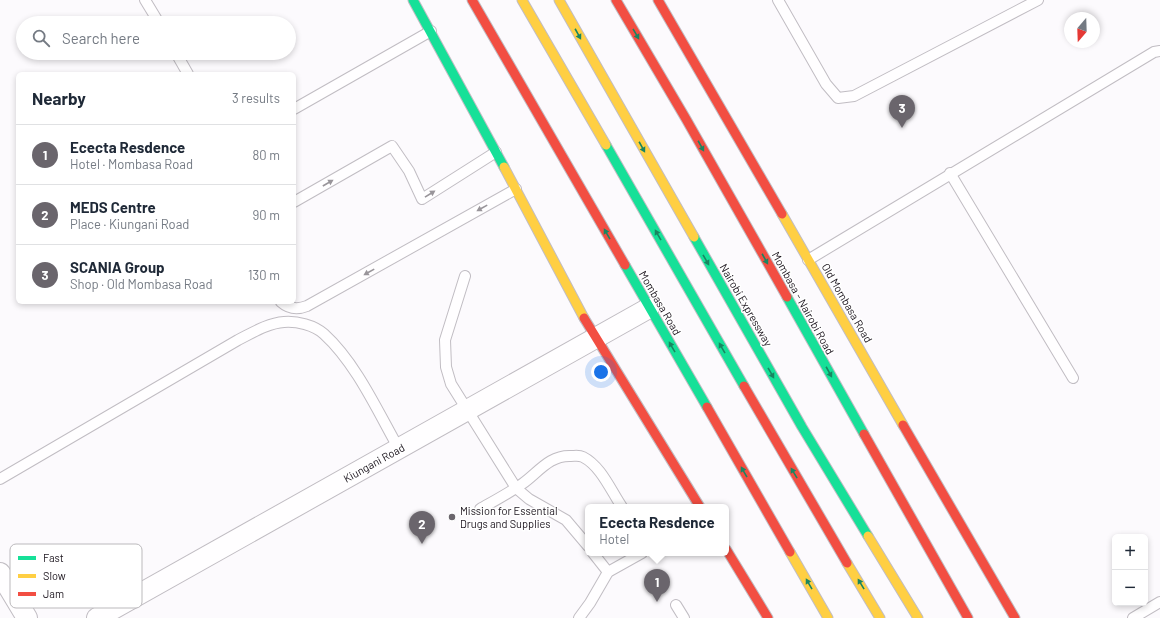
<!DOCTYPE html>
<html lang="en">
<head>
<meta charset="utf-8">
<style>
	body { margin:0; font-family:Barlow,sans-serif; background:#f6f6f7; color:#1f2937 }
	.controls { position:absolute; right:12px; bottom:12px; display:grid; overflow:hidden; border-radius:6px; box-shadow:0 2px 6px #0003 }
	.controls button { width:36px; height:36px; display:grid; place-items:center; padding:0; border:0; border-bottom:1px solid #e0e1e3; background:#fff; color:#1f2937; font:20px sans-serif }
	.compass { position:absolute; left:1064px; top:12px; width:36px; height:36px; border-radius:50%; background:#fff; box-shadow:0 2px 6px #0003; rotate:199deg }
	.you { position:absolute; left:601px; top:372px; width:14px; height:14px; margin:-10px; border:3px solid #fff; border-radius:50%; background:#1a73e8; box-shadow:0 0 0 6px #1a73e833 }
	.badge { display:grid; place-items:center; width:26px; height:26px; border-radius:50%; background:#6a656c; color:#fff; font-size:13px; font-weight:700 }
	.pin { position:absolute; translate:-50% -33px; filter:drop-shadow(0 1px 2px #0008) }
	.pin::after { content:''; position:absolute; top:21px; width:14px; height:12px; background:inherit; clip-path:polygon(0 0,100% 0,50% 100%) }
	.popup { position:absolute; left:585px; top:504px; width:144px; height:52px; box-sizing:border-box; display:grid; place-content:center; border-radius:6px; background:#fff; filter:drop-shadow(0 1px 3px #0005); font-size:13px; white-space:nowrap; color:#747a83 }
	.popup b { font-size:15px; color:#1f2937 }
	.popup::after { content:''; position:absolute; left:50%; top:100%; margin-left:-8px; border:8px solid transparent; border-top-color:#fff }
	.list { margin:0; padding:0; list-style:none }
	h2 { display:flex; justify-content:space-between; align-items:center; height:52px; margin:0; padding:0 16px; font-size:17px }
	h2 small { font-size:13px; font-weight:400; color:#747a83 }
	.list li { display:grid; grid-template-columns:26px 1fr auto; gap:12px; align-items:center; box-sizing:border-box; height:60px; padding:0 16px; border-top:1px solid #e0e1e3 }
	.list b { display:block; font-size:15px; white-space:nowrap }
	.list p { margin:0; font-size:13px; white-space:nowrap; color:#747a83 }
	.list em { font-size:13px; font-style:normal; color:#747a83 }
	.icon { flex:none; width:22px; height:22px; fill:none; stroke:currentColor; stroke-width:2; stroke-linecap:round; stroke-linejoin:round }
	.map { position:relative; flex:none; width:1160px; height:618px; overflow:hidden }
	.search { position:absolute; background:#fff; box-shadow:0 2px 6px #0003; left:16px; top:16px; width:280px; height:44px; display:flex; align-items:center; gap:10px; box-sizing:border-box; padding:0 14px; border-radius:22px; color:#747a83; font-size:15px }
	.panel { position:absolute; background:#fff; box-shadow:0 2px 6px #0003; left:16px; top:72px; width:280px; height:232px; border-radius:6px }
	.map>svg:first-child { display:block }
	.lines { fill:none; stroke-linecap:round; stroke-linejoin:round }
	.lane-casing { stroke:#c1bdc3; stroke-width:12 }
	.street-casing { stroke:#c1bdc3; stroke-width:22 }
	.fast-casing { stroke:#c1bdc3; stroke-width:11 }
	.slow-casing { stroke:#c1bdc3; stroke-width:11 }
	.jam-casing { stroke:#c1bdc3; stroke-width:11 }
	.lane { stroke:#fffeff; stroke-width:10 }
	.street { stroke:#fffeff; stroke-width:20 }
	.fast { stroke:#16e098; stroke-width:9 }
	.slow { stroke:#ffcf43; stroke-width:9 }
	.jam { stroke:#f24e42; stroke-width:9 }
	.oneway { fill:#198561 }
	.oneway2 { fill:#99959a }
	.poi-dot { fill:#6a656c; stroke:#fff; stroke-width:1.5 }
	.labels { text-anchor:middle; stroke-width:3; stroke-linejoin:round; paint-order:stroke }
	.street-label { font-size:11px; fill:#1c151e; stroke:#fff }
	.poi-label { font-size:11px; fill:#1c151e; stroke:#fff; text-anchor:start }
	.key { fill:#fff; stroke:#bbb9bc; stroke-width:1 }
	.key-label { font-size:11px; fill:#1c151e }
</style>
</head>
<body>
<div class="map">
<svg width="1160" height="618" viewBox="0 0 1160 618">
	<rect width="100%" height="100%" fill="#fcfafd"/>
	<g class="lines">
		<defs>
			<g id="lane">
				<polyline points="145,0 159,23"/>
				<polyline points="778,0 826,84 838,98 854,96 1038,0"/>
				<polyline points="176,53 188,74"/>
				<polyline points="294,109 431,31"/>
				<polyline points="950,173 1073,378"/>
				<polyline points="294,202 392,146 409,171 422,199 496,152"/>
				<polyline points="808,260 1154,52 1160,51"/>
				<polyline points="465,276 445,340 446,367 451,384 516,488 529,499 566,520 588,546"/>
				<path d="M281 302C289 309 297 310 307 306L516 189"/>
				<path d="M0 479 238 340C252 333 268 323 284 322 297 321 314 325 324 334 356 363 378 412 399 449"/>
				<path d="M480 509C494 501 509 493 522 484 538 473 549 455 571 456 575 456 579 455 583 457 601 466 611 491 622 507"/>
				<polyline points="593,553 608,572"/>
				<polyline points="676,605 684,618"/>
				<polyline points="579,618 590,603 608,572 642,553"/>
				<polyline points="1133,618 1160,602"/>
			</g>
			<g id="street">
				<polyline points="0,573 27,618"/>
				<polyline points="97,618 649,308"/>
			</g>
			<g id="fast">
				<polyline points="413,0 504,167"/>
				<polyline points="606,145 744,386"/>
				<polyline points="694,237 802,427 868,536"/>
				<polyline points="625,265 707,407"/>
				<polyline points="787,297 864,434"/>
			</g>
			<g id="slow">
				<polyline points="522,0 606,145"/>
				<polyline points="559,0 694,237"/>
				<polyline points="504,167 584,318"/>
				<polyline points="782,214 903,425"/>
				<polyline points="868,536 918,618"/>
				<polyline points="790,552 828,618"/>
				<polyline points="847,563 880,618"/>
			</g>
			<g id="jam">
				<polyline points="472,0 625,265"/>
				<polyline points="616,0 686,119 787,297"/>
				<polyline points="658,0 782,214"/>
				<polyline points="584,318 700,507"/>
				<polyline points="744,386 847,563"/>
				<polyline points="707,407 790,552"/>
				<polyline points="903,425 1015,618"/>
				<polyline points="864,434 968,618"/>
				<polyline points="726,549 768,618"/>
			</g>
		</defs>
		<use href="#lane" class="lane-casing"/>
		<use href="#street" class="street-casing"/>
		<use href="#fast" class="fast-casing"/>
		<use href="#slow" class="slow-casing"/>
		<use href="#jam" class="jam-casing"/>
		<use href="#lane" class="lane"/>
		<use href="#street" class="street"/>
		<use href="#fast" class="fast"/>
		<use href="#slow" class="slow"/>
		<use href="#jam" class="jam"/>
	</g>
	<defs><path id="oneway-solid" d="M-6-.8H1V-3.2L6.5 0L1 3.2V.8H-6Z"/></defs>
	<g class="oneway">
		<use href="#oneway-solid" transform="translate(578 34) rotate(61)"/>
		<use href="#oneway-solid" transform="translate(636 34) rotate(60)"/>
		<use href="#oneway-solid" transform="translate(701 146) rotate(61)"/>
		<use href="#oneway-solid" transform="translate(642 147) rotate(61)"/>
		<use href="#oneway-solid" transform="translate(607 234) rotate(-120)"/>
		<use href="#oneway-solid" transform="translate(658 235) rotate(-120)"/>
		<use href="#oneway-solid" transform="translate(765 259) rotate(61)"/>
		<use href="#oneway-solid" transform="translate(706 260) rotate(60)"/>
		<use href="#oneway-solid" transform="translate(672 347) rotate(-120)"/>
		<use href="#oneway-solid" transform="translate(722 348) rotate(-120)"/>
		<use href="#oneway-solid" transform="translate(829 372) rotate(61)"/>
		<use href="#oneway-solid" transform="translate(771 373) rotate(60)"/>
		<use href="#oneway-solid" transform="translate(744 472) rotate(-120)"/>
		<use href="#oneway-solid" transform="translate(794 473) rotate(-121)"/>
		<use href="#oneway-solid" transform="translate(809 584) rotate(-120)"/>
		<use href="#oneway-solid" transform="translate(861 584) rotate(-121)"/>
	</g>
	<g class="oneway2">
		<use href="#oneway-solid" transform="translate(328 183) rotate(-30)"/>
		<use href="#oneway-solid" transform="translate(430 194) rotate(-32)"/>
		<use href="#oneway-solid" transform="translate(482 208) rotate(151)"/>
		<use href="#oneway-solid" transform="translate(369 272) rotate(151)"/>
	</g>
	<circle class="poi-dot" cx="452" cy="517" r="4"/>
	<g class="labels">
		<g class="street-label">
			<text transform="translate(660 303) rotate(60)" y="4">Mombasa Road</text>
			<text transform="translate(803 303) rotate(61)" y="4">Mombasa - Nairobi Road</text>
			<text transform="translate(847 303) rotate(60)" y="4">Old Mombasa Road</text>
			<text transform="translate(746 305) rotate(60)" y="4">Nairobi Expressway</text>
			<text transform="translate(374 463) rotate(-29)" y="4">Kiungani Road</text>
		</g>
		<g class="poi-label">
			<text x="460" y="515">Mission for Essential<tspan x="460" dy="13">Drugs and Supplies</tspan></text>
		</g>
	</g>
	<rect x="10" y="544" width="132" height="64" rx="6" class="key"/>
	<rect x="18" y="556" width="18" height="4" fill="#16e098"/>
	<rect x="18" y="574" width="18" height="4" fill="#ffcf43"/>
	<rect x="18" y="592" width="18" height="4" fill="#f24e42"/>
	<g class="key-label">
		<text x="43" y="562">Fast</text>
		<text x="43" y="580">Slow</text>
		<text x="43" y="598">Jam</text>
	</g>
</svg>
<div class="controls">
<button>+</button>
<button>−</button>
</div>
<svg class="compass" viewBox="-18 -18 36 36"><path d="M0-13l5 13h-10z" fill="#e53935"/><path d="M0 13l5-13h-10z" fill="#747a83"/></svg>
<div class="you"></div>
<div class="pin badge" style="left:657px;top:602px">1</div>
<div class="popup"><b>Ececta Resdence</b>Hotel</div>
<div class="pin badge" style="left:422px;top:544px">2</div>
<div class="pin badge" style="left:902px;top:128px">3</div>
<div class="search"><svg class="icon" aria-label="search" viewBox="0 0 24 24"><circle cx="10" cy="10" r="6"/><path d="M15 15l6 6"/></svg>Search here</div>
<section class="panel">
<h2>Nearby<small>3 results</small></h2>
<ul class="list">
<li><span class="badge">1</span><div><b>Ececta Resdence</b><p>Hotel · Mombasa Road</p></div><em>80 m</em></li>
<li><span class="badge">2</span><div><b>MEDS Centre</b><p>Place · Kiungani Road</p></div><em>90 m</em></li>
<li><span class="badge">3</span><div><b>SCANIA Group</b><p>Shop · Old Mombasa Road</p></div><em>130 m</em></li>
</ul>
</section>
</div>
</body>
</html>
